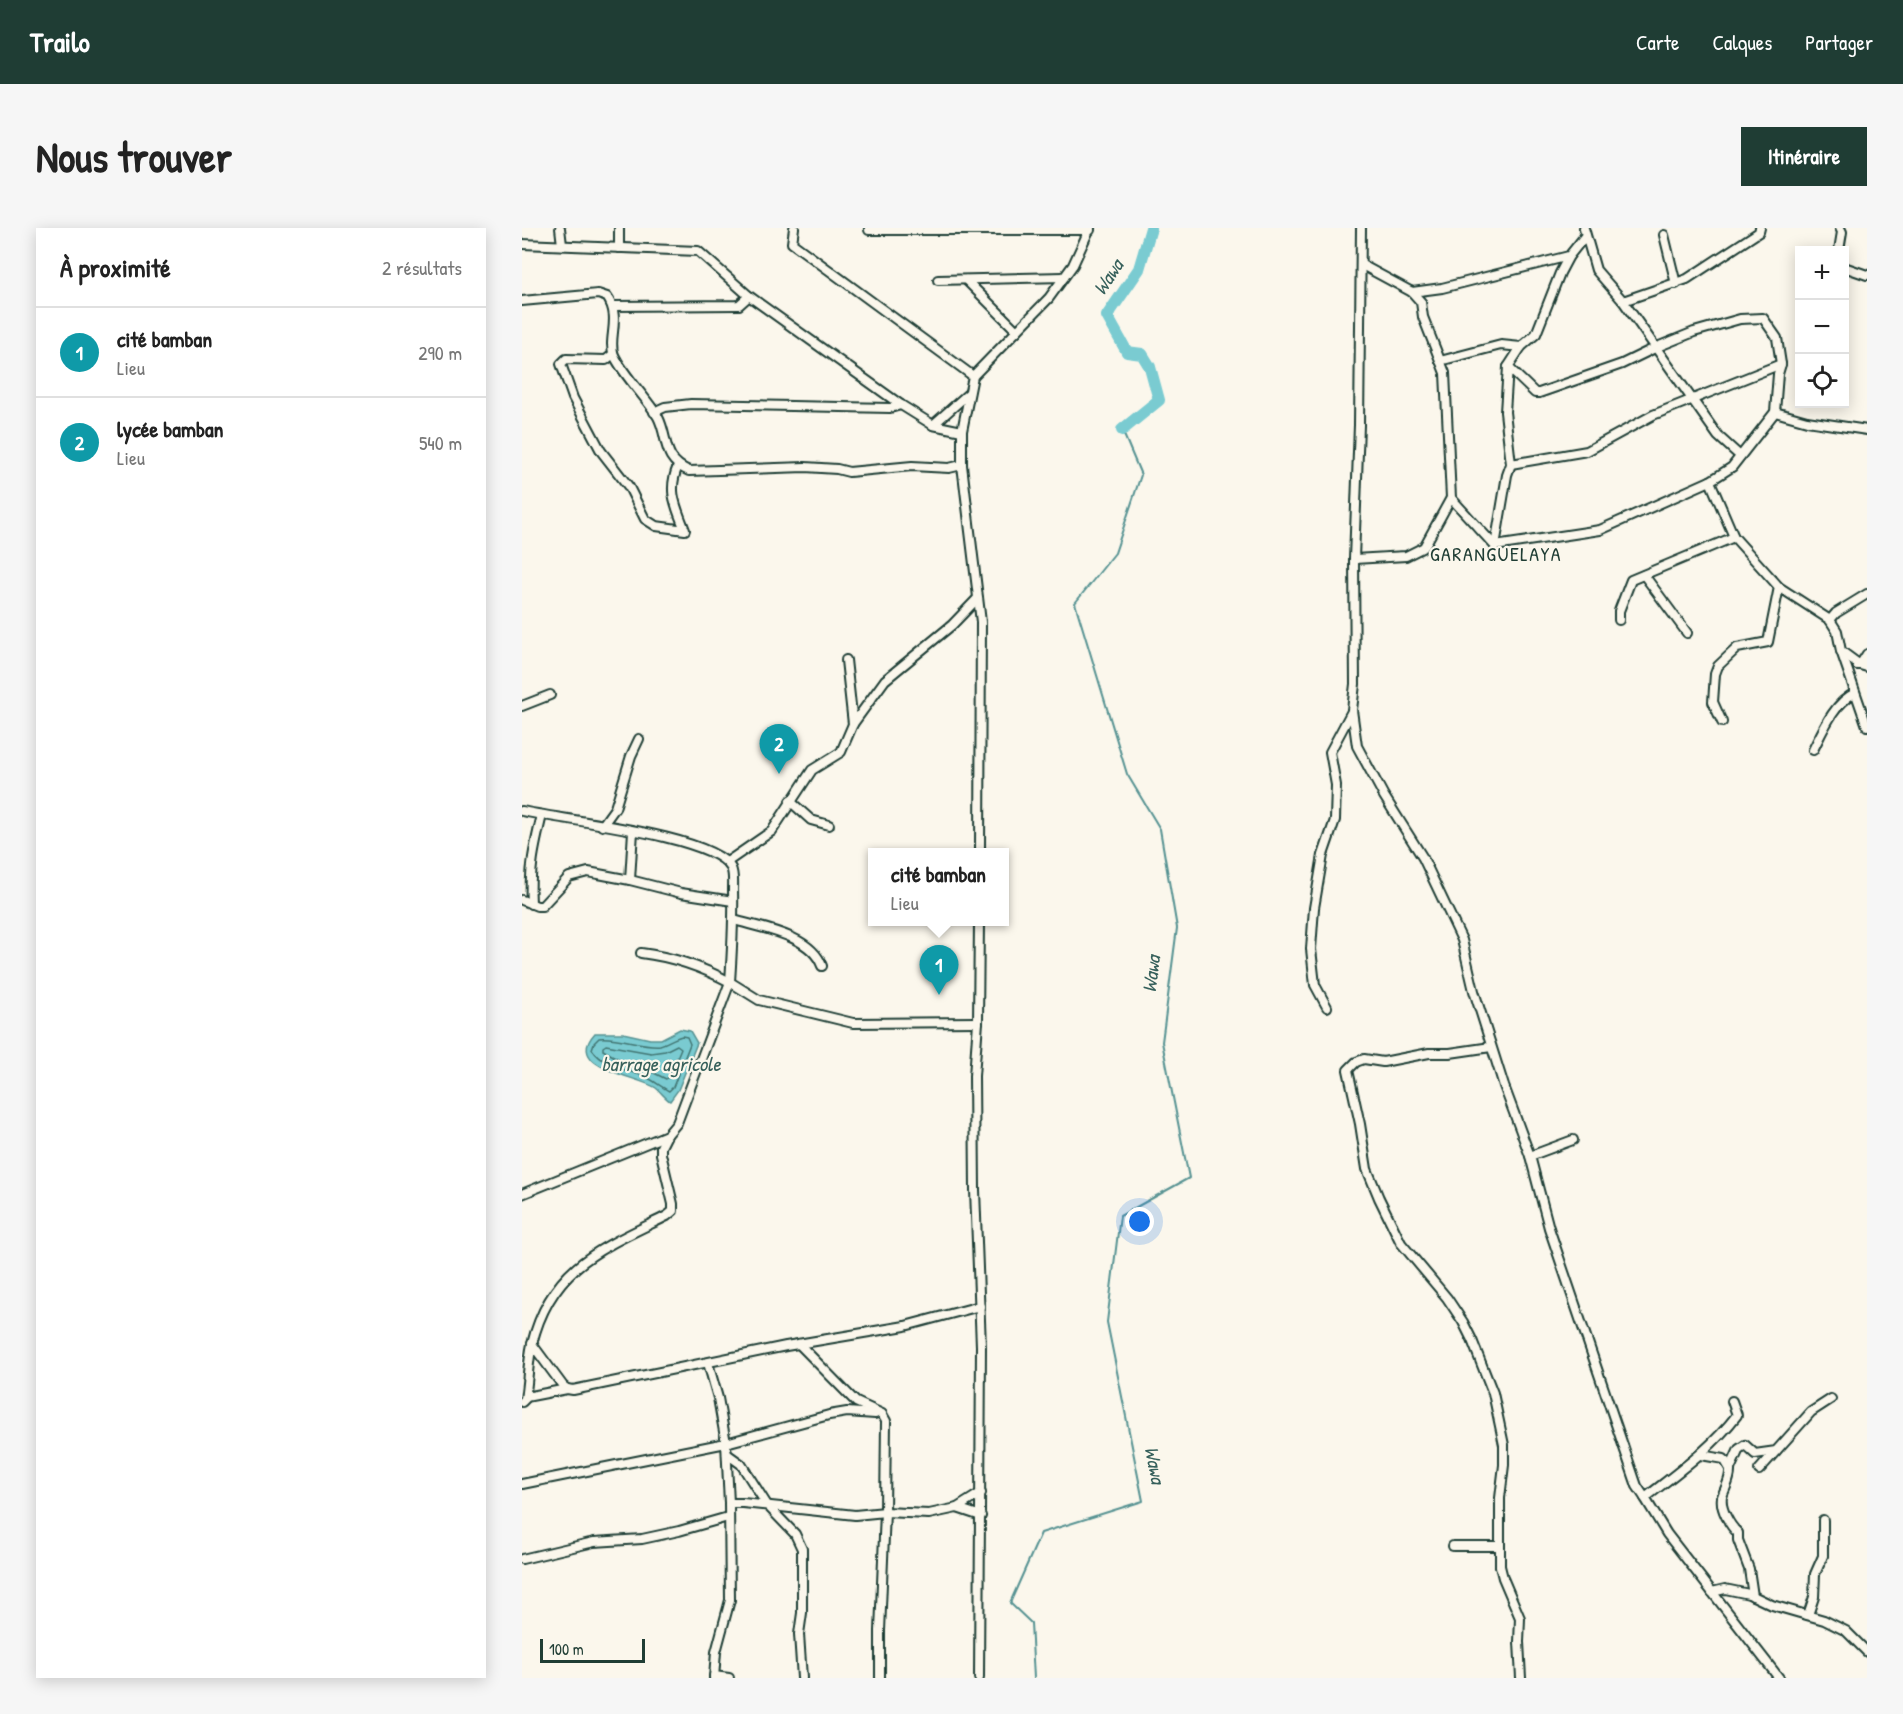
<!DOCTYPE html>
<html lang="fr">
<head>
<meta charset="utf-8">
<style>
	body { margin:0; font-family:"Patrick Hand",sans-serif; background:#f6f6f6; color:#222 }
	.controls { position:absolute; right:18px; top:18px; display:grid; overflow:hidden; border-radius:0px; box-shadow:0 3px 15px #0003 }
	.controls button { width:54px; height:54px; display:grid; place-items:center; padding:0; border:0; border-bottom:2px solid #e0e0e0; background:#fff; color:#222; font:30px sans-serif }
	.scale { position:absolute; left:18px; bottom:15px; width:105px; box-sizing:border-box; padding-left:6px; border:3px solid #1f3d34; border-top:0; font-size:16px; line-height:21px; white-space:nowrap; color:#1f3d34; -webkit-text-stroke:4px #fbf7ec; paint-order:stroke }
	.you { position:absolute; left:618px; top:994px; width:21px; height:21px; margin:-15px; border:4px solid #fff; border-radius:50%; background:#1a73e8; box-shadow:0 0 0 9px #1a73e833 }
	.badge { display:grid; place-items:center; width:39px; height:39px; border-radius:50%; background:#1f3d34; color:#fff; font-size:20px; font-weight:700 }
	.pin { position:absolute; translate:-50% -50px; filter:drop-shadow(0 2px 3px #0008) }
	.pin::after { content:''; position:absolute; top:32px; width:21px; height:18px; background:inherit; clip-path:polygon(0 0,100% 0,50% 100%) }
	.popup { position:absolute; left:346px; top:620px; width:141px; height:78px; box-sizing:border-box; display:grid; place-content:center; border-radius:0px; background:#fff; filter:drop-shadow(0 2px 4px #0005); font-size:20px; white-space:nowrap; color:#767676 }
	.popup b { font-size:22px; color:#222 }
	.popup::after { content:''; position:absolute; left:50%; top:100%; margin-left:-12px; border:12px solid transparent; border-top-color:#fff }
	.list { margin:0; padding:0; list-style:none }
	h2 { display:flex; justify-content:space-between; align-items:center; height:78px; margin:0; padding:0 24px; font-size:26px }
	h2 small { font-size:20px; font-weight:400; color:#767676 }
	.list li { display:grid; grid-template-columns:39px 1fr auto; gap:18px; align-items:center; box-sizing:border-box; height:90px; padding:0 24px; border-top:2px solid #e0e0e0 }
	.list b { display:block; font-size:22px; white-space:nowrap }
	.list p { margin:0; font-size:20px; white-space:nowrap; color:#767676 }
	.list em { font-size:20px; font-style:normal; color:#767676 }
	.icon { flex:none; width:33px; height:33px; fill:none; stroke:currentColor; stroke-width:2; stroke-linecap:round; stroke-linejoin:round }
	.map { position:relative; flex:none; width:1345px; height:1450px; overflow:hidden; border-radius:0px }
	header { display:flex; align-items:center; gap:36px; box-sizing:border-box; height:84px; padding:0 30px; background:#1f3d34; color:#fff }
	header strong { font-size:28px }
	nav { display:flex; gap:33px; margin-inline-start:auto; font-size:21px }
	.intro { display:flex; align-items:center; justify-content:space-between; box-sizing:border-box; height:144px; padding:0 36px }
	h1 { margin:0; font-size:42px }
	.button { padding:15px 27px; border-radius:0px; background:#1f3d34; color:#fff; font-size:21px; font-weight:700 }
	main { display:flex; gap:36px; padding:0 36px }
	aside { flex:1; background:#fff; border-radius:0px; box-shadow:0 3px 15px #0003 }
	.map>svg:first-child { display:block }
	.water { fill:#7acbd1; stroke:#569292; stroke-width:1.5 }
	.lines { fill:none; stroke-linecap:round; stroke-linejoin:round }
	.shore { stroke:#437673; stroke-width:1.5 }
	.stream { stroke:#569292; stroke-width:2 }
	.river { stroke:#7acbd1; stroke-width:12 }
	.street-casing { stroke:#1f3d34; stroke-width:12 }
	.street { stroke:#fbf7ec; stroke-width:8 }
	.labels { text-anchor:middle; stroke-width:4.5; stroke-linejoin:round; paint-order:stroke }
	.water-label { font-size:20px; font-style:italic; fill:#36605b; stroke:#fbf7ec }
	.neighbourhood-label { font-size:20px; letter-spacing:1.5px; fill:#1f3d34; stroke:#fbf7ec }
</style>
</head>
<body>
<header>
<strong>Trailo</strong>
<nav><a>Carte</a><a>Calques</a><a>Partager</a></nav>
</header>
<div class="intro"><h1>Nous trouver</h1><a class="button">Itinéraire</a></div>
<main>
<aside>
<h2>À proximité<small>2 résultats</small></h2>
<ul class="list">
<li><span class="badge" style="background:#0f9aa8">1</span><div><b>cité bamban</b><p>Lieu</p></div><em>290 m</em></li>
<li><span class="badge" style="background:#0f9aa8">2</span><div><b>lycée bamban</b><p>Lieu</p></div><em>540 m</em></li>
</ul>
</aside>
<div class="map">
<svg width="1345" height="1450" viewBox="0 0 1345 1450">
	<rect width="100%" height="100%" fill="#fbf7ec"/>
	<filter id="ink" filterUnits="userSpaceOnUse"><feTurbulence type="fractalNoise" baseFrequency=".0167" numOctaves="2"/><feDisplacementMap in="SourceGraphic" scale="12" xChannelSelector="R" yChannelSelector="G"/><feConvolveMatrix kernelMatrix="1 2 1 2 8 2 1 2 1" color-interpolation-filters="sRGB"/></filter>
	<g filter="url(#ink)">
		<path class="water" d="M158 801 168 803 175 815 156 862 148 873C143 870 139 864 134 860 116 848 41 840 73 805H101L128 811H139Z"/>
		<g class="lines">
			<g class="shore">
				<path d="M160 808 165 809 168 816 151 859 147 863C138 858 131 852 122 848 104 842 81 838 70 821L72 815 77 810C97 808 121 819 138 817 145 815 152 810 160 808Z"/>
				<polygon points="84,817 129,825 143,823 155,817 159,820 147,849 144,851 124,841 100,833 81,822 81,819"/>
			</g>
			<polyline class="stream" points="512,1450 509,1395 488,1375 519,1305 621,1273 585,1094 598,988 667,950 640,814 655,700 638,601 605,546 553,375 593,325 619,247 600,202"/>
			<polyline class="river" points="600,202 637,172 628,139 620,126 605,124 585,88 617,41 629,0"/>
			<defs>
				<g id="street">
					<polyline points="38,0 40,17"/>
					<polyline points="97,0 97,20"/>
					<polyline points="272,0 270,15 451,148"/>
					<polyline points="347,0 347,2 568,2"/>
					<polyline points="839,0 837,197 832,331 833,456 830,482 835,518 862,568 901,630 940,712 952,763 982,858 1008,928 1027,1000 1115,1258 1123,1270 1145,1306 1257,1450"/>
					<polyline points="1062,0 1074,42 1101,73 1196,208 1218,228"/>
					<polyline points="1142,7 1154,56"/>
					<polyline points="0,16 176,23 227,68 379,177 411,197 440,203"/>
					<polyline points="1317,22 1320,4 1318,0"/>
					<polyline points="1047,28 1038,45 1014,106 999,119 986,139 983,184 989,236 1065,223 1131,187 1259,136"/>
					<polyline points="840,37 890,64 920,60 1047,28 1063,8"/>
					<polyline points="1322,39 1345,47"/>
					<polyline points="416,52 542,49"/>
					<polyline points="444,52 495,103"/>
					<polyline points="890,64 899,74 901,89 923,145 929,270 973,318 1078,302 1188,253 1210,239 1253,184 1256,146 1259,136 1255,110 1241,90 1218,91 1172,104 1135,119 1100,136 1017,165 1013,165 986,139"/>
					<path d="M0 73 76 66 85 69C100 90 85 111 92 127 101 147 124 169 136 189 147 210 139 231 167 243L283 239 315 241 327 244 390 238 427 240 440 237"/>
					<polyline points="1101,73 1165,51 1237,4 1238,0"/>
					<polyline points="92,78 217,77 227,68"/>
					<path d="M91 126 84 132 44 131 39 136 51 170 79 223 107 259 123 291 134 298 163 302C154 278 145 263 156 238"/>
					<polyline points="918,133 979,117 999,119"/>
					<polyline points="132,184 143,179 169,176 368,180 379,177"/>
					<polyline points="1253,184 1285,193 1345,202"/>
					<polyline points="411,197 447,165"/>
					<polyline points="1188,253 1212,309 1257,359 1308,392 1315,403 1319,423 1345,498"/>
					<polyline points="973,318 985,247 989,236"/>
					<polyline points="832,331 884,328 902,319 929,270"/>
					<polyline points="1122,347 1165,405"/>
					<polyline points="1097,392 1097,383 1109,352 1212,309"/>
					<polyline points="1308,392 1314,385 1345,366"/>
					<polyline points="1319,423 1338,437 1345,439"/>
					<polyline points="324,432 331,496"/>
					<polyline points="1335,437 1338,437 1345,426"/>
					<polyline points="0,478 28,467"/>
					<polyline points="1200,494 1191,474 1193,446 1196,438 1215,420 1246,414 1257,359"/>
					<path d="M1291 522C1301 502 1312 475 1333 465"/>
					<polyline points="268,573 289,592 307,597"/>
					<path d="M0 583C39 592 192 607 209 640 212 646 211 655 211 662 212 693 210 723 208 754L237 772 331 795 456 794"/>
					<polyline points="80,598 93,580 109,528 117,511"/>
					<polyline points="458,624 459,394 440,237 440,203 451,148 527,70 551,37 568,0"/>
					<polyline points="205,634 250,603 290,542 319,524 331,496 363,452 430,397 456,370"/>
					<polyline points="108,652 111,603"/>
					<polyline points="0,672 15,678 20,678 47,649 66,644 108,652 159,665 211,673"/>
					<path d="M9 676C7 642 12 620 20 587"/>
					<path d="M212 692C239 700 289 707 300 738"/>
					<polyline points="805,779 793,757 789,721 792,680 801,627 813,592 814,557 808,524 830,483"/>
					<polyline points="969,819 928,825 907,825 861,834 842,831 834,834 826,842 838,896 845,941 857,970 879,1015 925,1070 941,1094 950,1112 971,1165 982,1217 982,1237 978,1270 978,1338 981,1350 998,1390 997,1414 999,1450"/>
					<polyline points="1008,928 1051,912"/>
					<path d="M0 966 145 907 155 895 208 754C180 739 151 729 119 725"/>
					<polyline points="10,1116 41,1158 45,1161 51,1162 264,1118 383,1098 458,1078"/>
					<polyline points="277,1116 334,1174 360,1186 364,1193 363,1284 358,1403 358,1450"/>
					<polyline points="186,1135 196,1170 204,1215 207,1275 208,1372 194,1424 192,1450"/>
					<polyline points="4,1169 45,1161"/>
					<path d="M0 1174 3 1171C6 1153 6 1134 10 1116 29 1038 80 1020 145 988L151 983V976L139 926V919L145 907"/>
					<polyline points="205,1226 219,1236 245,1277 273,1306 280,1321 280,1385 277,1406 280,1450"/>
					<polyline points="1179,1227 1202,1231 1208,1241 1217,1221 1223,1217 1233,1226 1254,1223 1289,1184 1309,1171"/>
					<path d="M1208 1241C1209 1252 1203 1259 1200 1269 1198 1281 1208 1298 1216 1305V1312L1227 1341 1231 1368"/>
					<polyline points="1237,1242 1254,1223"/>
					<polyline points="0,1256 204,1215 307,1187 325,1184 353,1186"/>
					<path d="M1123 1270C1156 1244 1189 1221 1215 1187L1210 1173"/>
					<polyline points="207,1275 221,1275 333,1287 363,1284 407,1286 435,1280 459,1265"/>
					<polyline points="435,1280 459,1288"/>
					<polyline points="931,1318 977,1318"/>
					<polyline points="0,1331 72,1314 120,1311 157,1303 206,1289"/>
					<polyline points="1190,1364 1203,1361 1227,1366 1250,1377 1302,1392 1324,1403 1345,1424"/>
					<polyline points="1286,1387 1292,1369 1293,1346 1301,1328 1301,1292"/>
					<polyline points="192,1448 207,1450"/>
					<polyline points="457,1450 459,1118 453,962 452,848 456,794 457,694"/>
				</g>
			</defs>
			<use href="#street" class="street-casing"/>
			<use href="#street" class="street"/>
		</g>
	</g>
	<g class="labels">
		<g class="water-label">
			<text transform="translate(586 49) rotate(-57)" y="7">Wawa</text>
			<text transform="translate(629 746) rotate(-83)" y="7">Wawa</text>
			<text x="139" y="843">barrage agricole</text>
			<text transform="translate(633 1237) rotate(79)" y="7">Wawa</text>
		</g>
		<g class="neighbourhood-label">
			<text x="974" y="333">GARANGUELAYA</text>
		</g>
	</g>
</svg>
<div class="controls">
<button>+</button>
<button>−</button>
<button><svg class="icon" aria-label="locate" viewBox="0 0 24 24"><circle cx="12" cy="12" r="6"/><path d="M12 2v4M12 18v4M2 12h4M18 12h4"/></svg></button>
</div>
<div class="scale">100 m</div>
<div class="you"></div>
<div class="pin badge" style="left:417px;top:767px;background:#0f9aa8">1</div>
<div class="popup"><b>cité bamban</b>Lieu</div>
<div class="pin badge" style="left:257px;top:546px;background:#0f9aa8">2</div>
</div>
</main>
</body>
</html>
